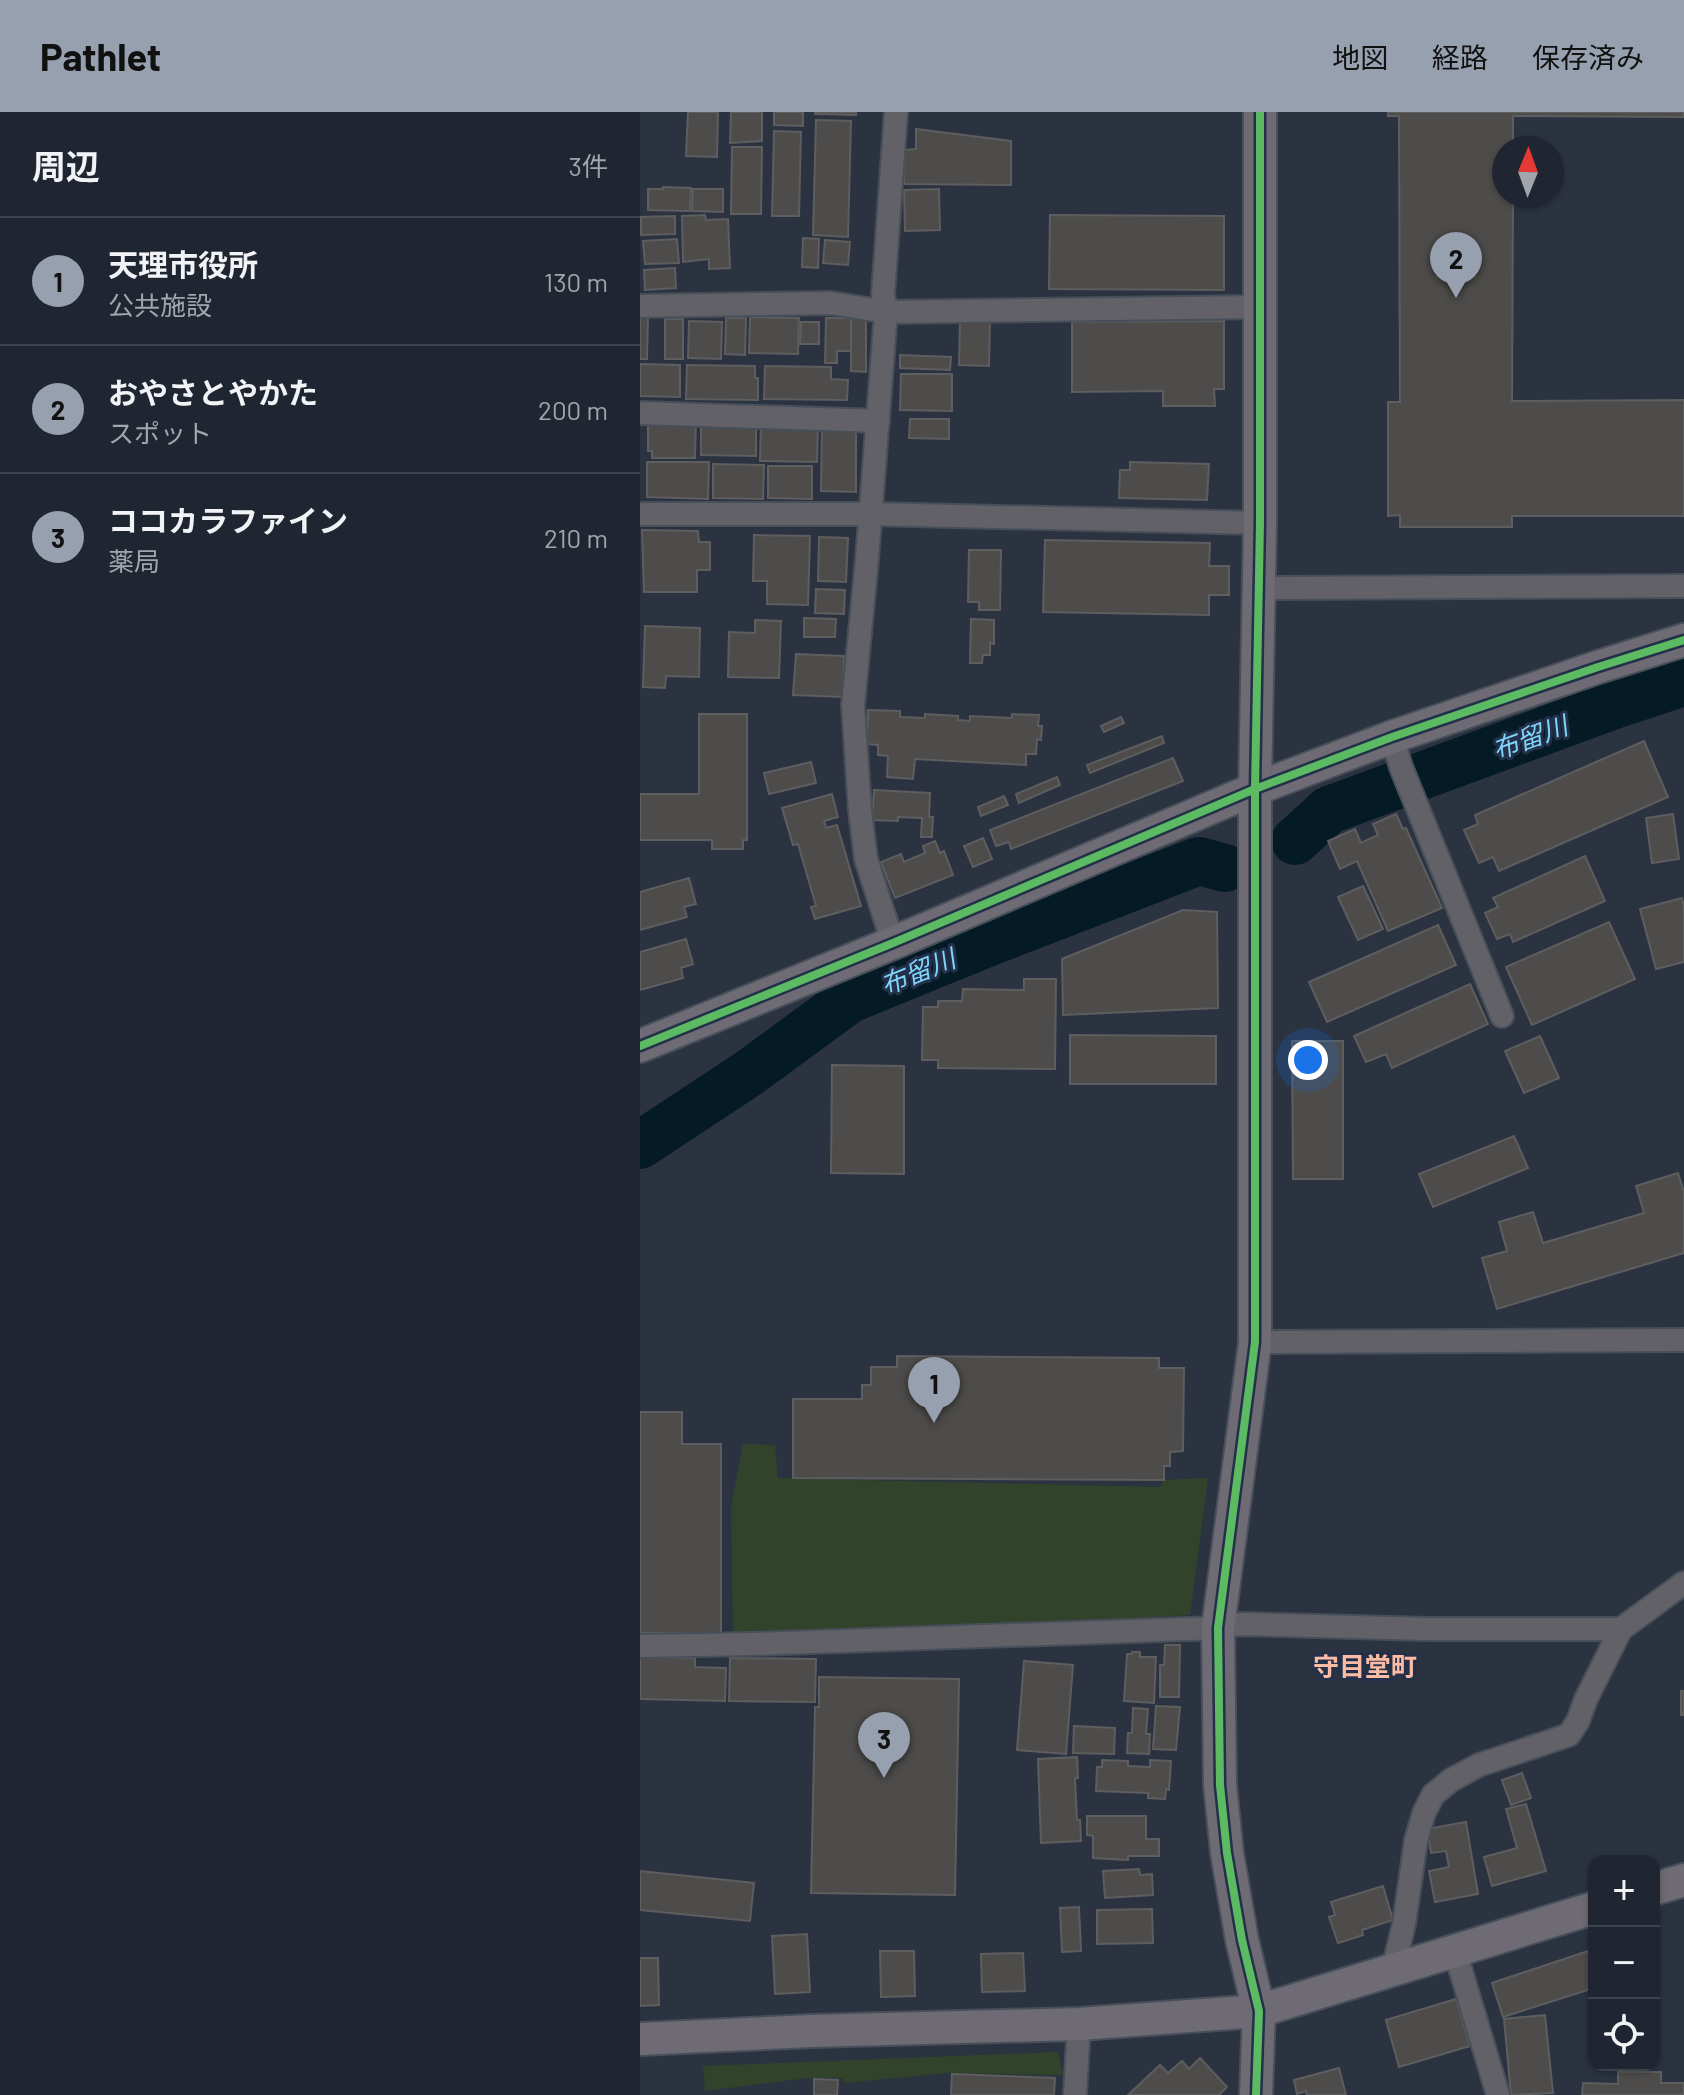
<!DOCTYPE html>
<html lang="ja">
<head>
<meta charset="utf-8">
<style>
	body { margin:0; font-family:Barlow,"Noto Sans JP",sans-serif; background:#2d323d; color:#f1f3f6 }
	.controls { position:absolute; right:24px; bottom:24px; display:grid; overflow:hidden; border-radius:16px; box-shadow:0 2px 6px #0004 }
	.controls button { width:72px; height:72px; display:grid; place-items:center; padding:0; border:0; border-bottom:2px solid #3d434d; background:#202631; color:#f1f3f6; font:40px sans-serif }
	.compass { position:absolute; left:852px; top:24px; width:72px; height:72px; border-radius:50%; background:#202631; box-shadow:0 2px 6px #0004; rotate:1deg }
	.you { position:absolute; left:668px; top:948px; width:28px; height:28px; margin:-20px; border:6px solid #fff; border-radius:50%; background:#1a73e8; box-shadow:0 0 0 12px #1a73e833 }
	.badge { display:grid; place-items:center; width:52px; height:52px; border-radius:50%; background:#97a0af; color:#111; font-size:26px; font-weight:700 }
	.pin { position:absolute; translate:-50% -66px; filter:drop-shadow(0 2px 4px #0008) }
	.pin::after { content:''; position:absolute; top:42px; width:28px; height:24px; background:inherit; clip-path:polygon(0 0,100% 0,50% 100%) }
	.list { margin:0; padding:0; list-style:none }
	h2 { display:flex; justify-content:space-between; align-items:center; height:104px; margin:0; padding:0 32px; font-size:34px }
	h2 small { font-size:26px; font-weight:400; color:#a2a5ab }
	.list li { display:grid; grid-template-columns:52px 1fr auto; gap:24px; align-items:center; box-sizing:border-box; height:128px; padding:0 32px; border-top:2px solid #3d434d }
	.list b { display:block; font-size:30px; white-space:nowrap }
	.list p { margin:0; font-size:26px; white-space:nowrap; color:#a2a5ab }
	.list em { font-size:26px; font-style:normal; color:#a2a5ab }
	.icon { flex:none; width:44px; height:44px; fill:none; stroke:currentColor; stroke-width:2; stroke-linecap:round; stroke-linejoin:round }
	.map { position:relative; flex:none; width:1044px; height:1983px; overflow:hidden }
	header { display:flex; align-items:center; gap:48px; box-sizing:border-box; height:112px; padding:0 40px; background:#97a0af; color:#111 }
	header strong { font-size:38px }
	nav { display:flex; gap:44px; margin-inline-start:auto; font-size:28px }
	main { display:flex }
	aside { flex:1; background:#202631 }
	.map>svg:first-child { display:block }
	.green { fill:#31432b }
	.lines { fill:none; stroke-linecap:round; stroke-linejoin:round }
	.river { stroke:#041a25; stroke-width:48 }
	.building { fill:#4d4c4a; stroke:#5e5d5f; stroke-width:2 }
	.street-casing { stroke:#474f5a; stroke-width:26 }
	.secondary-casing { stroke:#474f5a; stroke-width:36 }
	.street { stroke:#636168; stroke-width:22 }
	.secondary { stroke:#6e6b74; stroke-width:32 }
	.cycleway-casing { stroke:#233049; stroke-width:13 }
	.cycleway { stroke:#5cba63; stroke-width:8 }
	.labels { text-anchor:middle; stroke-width:6; stroke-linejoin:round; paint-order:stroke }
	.water-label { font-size:26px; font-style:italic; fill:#81d5fa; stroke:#233049 }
	.neighbourhood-label { font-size:26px; font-weight:bold; fill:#fbbba5; stroke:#233049 }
</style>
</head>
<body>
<header>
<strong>Pathlet</strong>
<nav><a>地図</a><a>経路</a><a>保存済み</a></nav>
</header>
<main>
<aside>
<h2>周辺<small>3件</small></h2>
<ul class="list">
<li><span class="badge">1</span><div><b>天理市役所</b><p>公共施設</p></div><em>130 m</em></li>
<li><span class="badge">2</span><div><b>おやさとやかた</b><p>スポット</p></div><em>200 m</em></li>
<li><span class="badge">3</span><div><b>ココカラファイン</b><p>薬局</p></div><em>210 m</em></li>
</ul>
</aside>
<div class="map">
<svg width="1044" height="1983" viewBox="0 0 1044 1983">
	<rect width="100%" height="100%" fill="#2b3341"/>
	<g class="green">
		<polygon points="103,1332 135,1333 138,1366 520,1375 524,1368 568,1366 550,1503 378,1513 93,1526 91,1395"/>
		<polygon points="418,1940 423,1963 307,1961 204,1971 202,1966 168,1966 65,1979 63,1954"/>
	</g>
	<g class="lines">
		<g class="river">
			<polyline points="655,729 689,698 977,592 1044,570"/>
			<polyline points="0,1033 109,961 210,887 347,831 559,749 585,756"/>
		</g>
	</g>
	<g class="building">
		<polygon points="48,0 78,0 77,45 46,44"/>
		<polygon points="91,0 122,0 122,29 90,31"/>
		<polygon points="134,0 163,0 163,14 134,13"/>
		<polygon points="175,0 216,0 216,3 175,2"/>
		<polygon points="748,0 1044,0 1044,5 873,4 873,36 864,36 864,84 873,84 872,289 1044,288 1044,404 872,404 872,415 760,415 760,403 748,404 748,290 760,290 759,4 748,4"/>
		<polygon points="176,8 211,9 208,125 173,123"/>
		<polygon points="276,17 371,29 371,73 264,72 265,38 276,37"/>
		<polygon points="134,19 161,20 159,104 132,104"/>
		<polygon points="92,35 122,35 121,102 91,102"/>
		<polygon points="23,75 51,76 50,99 8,98 8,77 23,77"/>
		<polygon points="53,77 83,77 83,100 52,99"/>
		<polygon points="299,77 300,118 265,119 264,78"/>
		<polygon points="65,103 66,108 88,107 90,156 69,157 69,147 43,150 42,104"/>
		<polygon points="410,103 584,104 584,178 409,177"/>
		<polygon points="35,104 35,122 1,123 1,105"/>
		<polygon points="163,126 179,127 178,156 162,155"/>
		<polygon points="37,127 39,151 5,152 3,129"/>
		<polygon points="185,128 210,130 208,153 183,151"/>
		<polygon points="35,156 36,176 5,178 4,158"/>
		<polygon points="0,205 8,205 7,247 0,247"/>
		<polygon points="110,205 159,206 158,242 109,241"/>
		<polygon points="86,206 106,206 105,243 85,242"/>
		<polygon points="186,206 211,206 211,239 197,239 197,251 185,251"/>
		<polygon points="211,206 226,207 226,260 211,259"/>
		<rect x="25" y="207" width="18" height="40"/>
		<polygon points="320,207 350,207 349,254 319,253"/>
		<polygon points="49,209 82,210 81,247 48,246"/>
		<polygon points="584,209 584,277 574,277 575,294 523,294 523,279 432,280 432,210"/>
		<polygon points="161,210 179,210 179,232 160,232"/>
		<polygon points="260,243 311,245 310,258 260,256"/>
		<polygon points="0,252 40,253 40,285 0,284"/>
		<polygon points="47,253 115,254 115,266 118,266 118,288 46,287"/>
		<polygon points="125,254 191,255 191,267 208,268 207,288 124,287"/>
		<polygon points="261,262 312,262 312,299 260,298"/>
		<polygon points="8,307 56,307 55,346 12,346 12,339 8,339"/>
		<polygon points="270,307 309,307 309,327 269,326"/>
		<polygon points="61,310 116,311 116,344 61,343"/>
		<polygon points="121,310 178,311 177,350 120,349"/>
		<polygon points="182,315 206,315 216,322 216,380 181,379"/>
		<polygon points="7,350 69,350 68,387 7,385"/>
		<polygon points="490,350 569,352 567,388 479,386 480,358 490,358"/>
		<polygon points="73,352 124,353 123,387 73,386"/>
		<polygon points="128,354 172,354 172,387 128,386"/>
		<polygon points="2,418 58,419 59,430 70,430 70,458 57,458 57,480 4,480"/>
		<polygon points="114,423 170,424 168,493 127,492 127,469 113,469"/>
		<polygon points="179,425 208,426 206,470 178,469"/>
		<polygon points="405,428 570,431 569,454 589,454 589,483 569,483 569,503 403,500"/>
		<polygon points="329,438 361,438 360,498 339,498 339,490 328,490"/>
		<polygon points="176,477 205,478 204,502 175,501"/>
		<polygon points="164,506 196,507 195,525 164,525"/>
		<polygon points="331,507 354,508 354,532 350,531 350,543 343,543 342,551 330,551"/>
		<polygon points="115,508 141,509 139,566 88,565 89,520 115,521"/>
		<polygon points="5,514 60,516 59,565 26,564 25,576 3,575"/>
		<polygon points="156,542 204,544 203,585 153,583"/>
		<polygon points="228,598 260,599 260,605 285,606 285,602 318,604 318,608 330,609 330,604 372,606 372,602 399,603 398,614 402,614 401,628 397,627 396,642 386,642 386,653 275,647 273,667 247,665 248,644 238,643 238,633 227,632"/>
		<polygon points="59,602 107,602 107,728 103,728 103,737 72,737 72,728 0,728 0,682 59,682"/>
		<polygon points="481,605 484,611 464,620 461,614"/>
		<polygon points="522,624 524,631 450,661 447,653"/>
		<polygon points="1004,629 1028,685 859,759 853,745 839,751 824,718 838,712 835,703"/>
		<polygon points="533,646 543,669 371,737 369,730 356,734 350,718"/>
		<polygon points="171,650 176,671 129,682 124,661"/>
		<polygon points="417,665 420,673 379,691 376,682"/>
		<polygon points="234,678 290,681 289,705 293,705 292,725 281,725 282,706 258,705 258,709 232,708"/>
		<polygon points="192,682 198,705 184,709 186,716 197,713 221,794 175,807 171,795 176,794 158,732 153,733 142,696"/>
		<polygon points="364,684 368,693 341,704 338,695"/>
		<polygon points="756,702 763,717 766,716 802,796 748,819 717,749 700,757 688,729 715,717 721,731 738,723 733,712"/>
		<polygon points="1033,702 1039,747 1012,751 1006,706"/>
		<polygon points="343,726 352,747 333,755 324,734"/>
		<polygon points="295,729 300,741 304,739 313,763 255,786 241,750 261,742 264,750 285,741 283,734"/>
		<polygon points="945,744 965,789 873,830 870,822 857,827 845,801 858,795 853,786"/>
		<polygon points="49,766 56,792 44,795 47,805 0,818 0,780"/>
		<polygon points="723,774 743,817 718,828 698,785"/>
		<polygon points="1042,786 1044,795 1044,850 1016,857 1000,797"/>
		<polygon points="543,798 577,800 578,896 423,903 422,847"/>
		<polygon points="969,810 995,867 892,913 866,855"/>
		<polygon points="798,813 816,853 687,910 669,870"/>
		<polygon points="46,827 53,852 41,856 43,866 0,878 0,840"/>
		<polygon points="384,867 416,867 415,957 298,956 298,948 282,948 283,895 298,895 298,889 322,889 323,877 384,878"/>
		<polygon points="830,872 848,912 752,956 746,942 726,950 714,924"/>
		<polygon points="430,923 576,924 576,972 430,972"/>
		<polygon points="900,924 919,966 884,981 865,939"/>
		<polygon points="652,929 703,929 703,1067 653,1067"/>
		<polygon points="192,953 264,954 264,1062 191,1061"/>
		<polygon points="874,1024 888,1056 793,1095 779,1062"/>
		<polygon points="1038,1061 1044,1080 1044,1141 857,1197 842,1146 867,1139 859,1110 893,1100 903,1131 1004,1101 996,1074"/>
		<polygon points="257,1244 519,1246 519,1256 544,1256 543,1339 530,1340 530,1354 524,1354 524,1368 153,1366 153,1287 222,1287 222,1273 231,1273 231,1255 257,1255"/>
		<polygon points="0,1300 42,1300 42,1332 81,1332 81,1521 0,1521"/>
		<polygon points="525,1533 540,1533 539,1585 520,1585 520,1553 524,1553"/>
		<polygon points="492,1540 500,1540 500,1545 516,1545 514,1591 484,1589 487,1542 492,1542"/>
		<polygon points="0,1545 55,1546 55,1555 86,1556 85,1589 0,1587"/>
		<polygon points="90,1546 176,1547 175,1590 89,1589"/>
		<polygon points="384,1549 433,1553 426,1642 377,1638"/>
		<polygon points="179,1565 319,1567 315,1783 171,1781 175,1595 179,1595"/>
		<rect x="1041" y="1579" width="3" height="24"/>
		<polygon points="516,1594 540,1595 536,1638 513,1637"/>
		<polygon points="493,1596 508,1597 506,1622 510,1622 509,1642 487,1641 488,1621 492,1621"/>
		<polygon points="434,1614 475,1616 474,1642 433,1641"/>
		<polygon points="437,1645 438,1666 435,1666 437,1708 440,1708 441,1729 401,1731 398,1647"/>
		<polygon points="462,1648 488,1649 488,1654 510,1655 510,1648 531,1649 529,1678 526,1677 525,1687 508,1686 508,1681 456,1679 457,1655 462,1655"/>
		<polygon points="882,1661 891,1686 871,1693 862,1668"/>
		<polygon points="886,1692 906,1759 852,1774 844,1745 877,1736 866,1697"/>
		<polygon points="447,1704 506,1704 506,1727 519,1727 519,1744 488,1744 488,1748 453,1746 453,1724 447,1723"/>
		<polygon points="826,1710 838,1782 795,1790 789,1759 809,1755 806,1739 791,1741 787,1717"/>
		<polygon points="499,1757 500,1763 512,1762 513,1783 465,1786 463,1759"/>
		<polygon points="0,1759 114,1771 110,1809 0,1798"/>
		<polygon points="743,1774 753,1808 722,1818 723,1823 698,1831 689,1805 695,1803 691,1790"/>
		<polygon points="439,1795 441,1839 422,1840 420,1796"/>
		<polygon points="512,1797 513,1831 457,1832 457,1798"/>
		<polygon points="167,1822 170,1880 135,1882 132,1824"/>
		<polygon points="951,1838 954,1846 954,1876 863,1905 852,1871"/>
		<polygon points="240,1839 274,1839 275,1884 241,1885"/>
		<polygon points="383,1841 385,1879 342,1880 341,1842"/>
		<polygon points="0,1846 18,1846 19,1893 0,1894"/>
		<polygon points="816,1887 830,1934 759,1955 746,1908"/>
		<polygon points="905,1903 913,1981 871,1983 864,1907"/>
		<polygon points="560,1946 587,1975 579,1983 488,1983 520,1953 528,1961 542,1949 549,1957"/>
		<polygon points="699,1956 706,1983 667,1983 666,1979 657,1982 654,1968"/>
		<polygon points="978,1960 1021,1960 1021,1971 1044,1971 1044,1983 942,1983 943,1971 978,1972"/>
		<polygon points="312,1962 415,1966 414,1983 311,1983"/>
		<polygon points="174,1967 198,1968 197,1983 174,1983"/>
	</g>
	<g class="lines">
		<defs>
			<g id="street">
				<polyline points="0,194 191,191 246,200 619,195"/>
				<polyline points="0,301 238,309"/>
				<polyline points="0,402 231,402 620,411"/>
				<polyline points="619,476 1044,474"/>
				<polyline points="752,625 761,655 862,904"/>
				<polyline points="253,831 226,747 220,699 213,593 227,447 246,200 243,183 256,0"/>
				<polyline points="615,1230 1044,1228"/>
				<polyline points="0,1534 112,1532 578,1516 600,1512 787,1517 981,1517"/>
				<polyline points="815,1839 858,1983"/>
				<polyline points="753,1857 764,1812 776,1728 784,1701 793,1683 811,1668 839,1653 929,1623 938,1609 946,1587 981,1517 1044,1471"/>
				<polyline points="435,1983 439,1912"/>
			</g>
			<g id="secondary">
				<polyline points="0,934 253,831 615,677 752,625 958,555 1044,528"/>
				<polyline points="1014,1777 1044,1768"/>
				<polyline points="0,1927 171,1919 439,1912 619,1899 954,1796"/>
				<polyline points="616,1983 619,1899 602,1828 587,1741 580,1673 578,1516 615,1230 615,677 620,411 620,0"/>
			</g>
		</defs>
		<use href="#street" class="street-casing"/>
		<use href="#secondary" class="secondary-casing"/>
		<use href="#street" class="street"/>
		<use href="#secondary" class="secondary"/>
		<defs>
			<g id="cycleway">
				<polyline points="0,934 253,831 615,677 752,625 958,555 1044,528"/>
				<polyline points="616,1983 619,1899 602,1828 587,1741 580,1673 578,1516 615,1230 615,677 620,411 620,0"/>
			</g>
		</defs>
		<use href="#cycleway" class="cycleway-casing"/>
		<use href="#cycleway" class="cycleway"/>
	</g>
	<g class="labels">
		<g class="water-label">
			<text transform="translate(890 626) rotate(-20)" y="9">布留川</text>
			<text transform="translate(278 860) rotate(-22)" y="9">布留川</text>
		</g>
		<g class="neighbourhood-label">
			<text x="725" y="1564">守目堂町</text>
		</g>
	</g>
</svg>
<div class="controls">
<button>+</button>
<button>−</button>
<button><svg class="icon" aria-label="locate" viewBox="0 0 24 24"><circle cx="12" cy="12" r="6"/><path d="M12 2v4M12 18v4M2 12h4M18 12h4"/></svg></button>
</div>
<svg class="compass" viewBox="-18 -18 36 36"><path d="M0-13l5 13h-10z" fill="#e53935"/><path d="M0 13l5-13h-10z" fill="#a2a5ab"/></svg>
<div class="you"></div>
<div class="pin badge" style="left:294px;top:1311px">1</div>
<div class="pin badge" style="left:816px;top:186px">2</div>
<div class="pin badge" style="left:244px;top:1666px">3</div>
</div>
</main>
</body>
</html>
